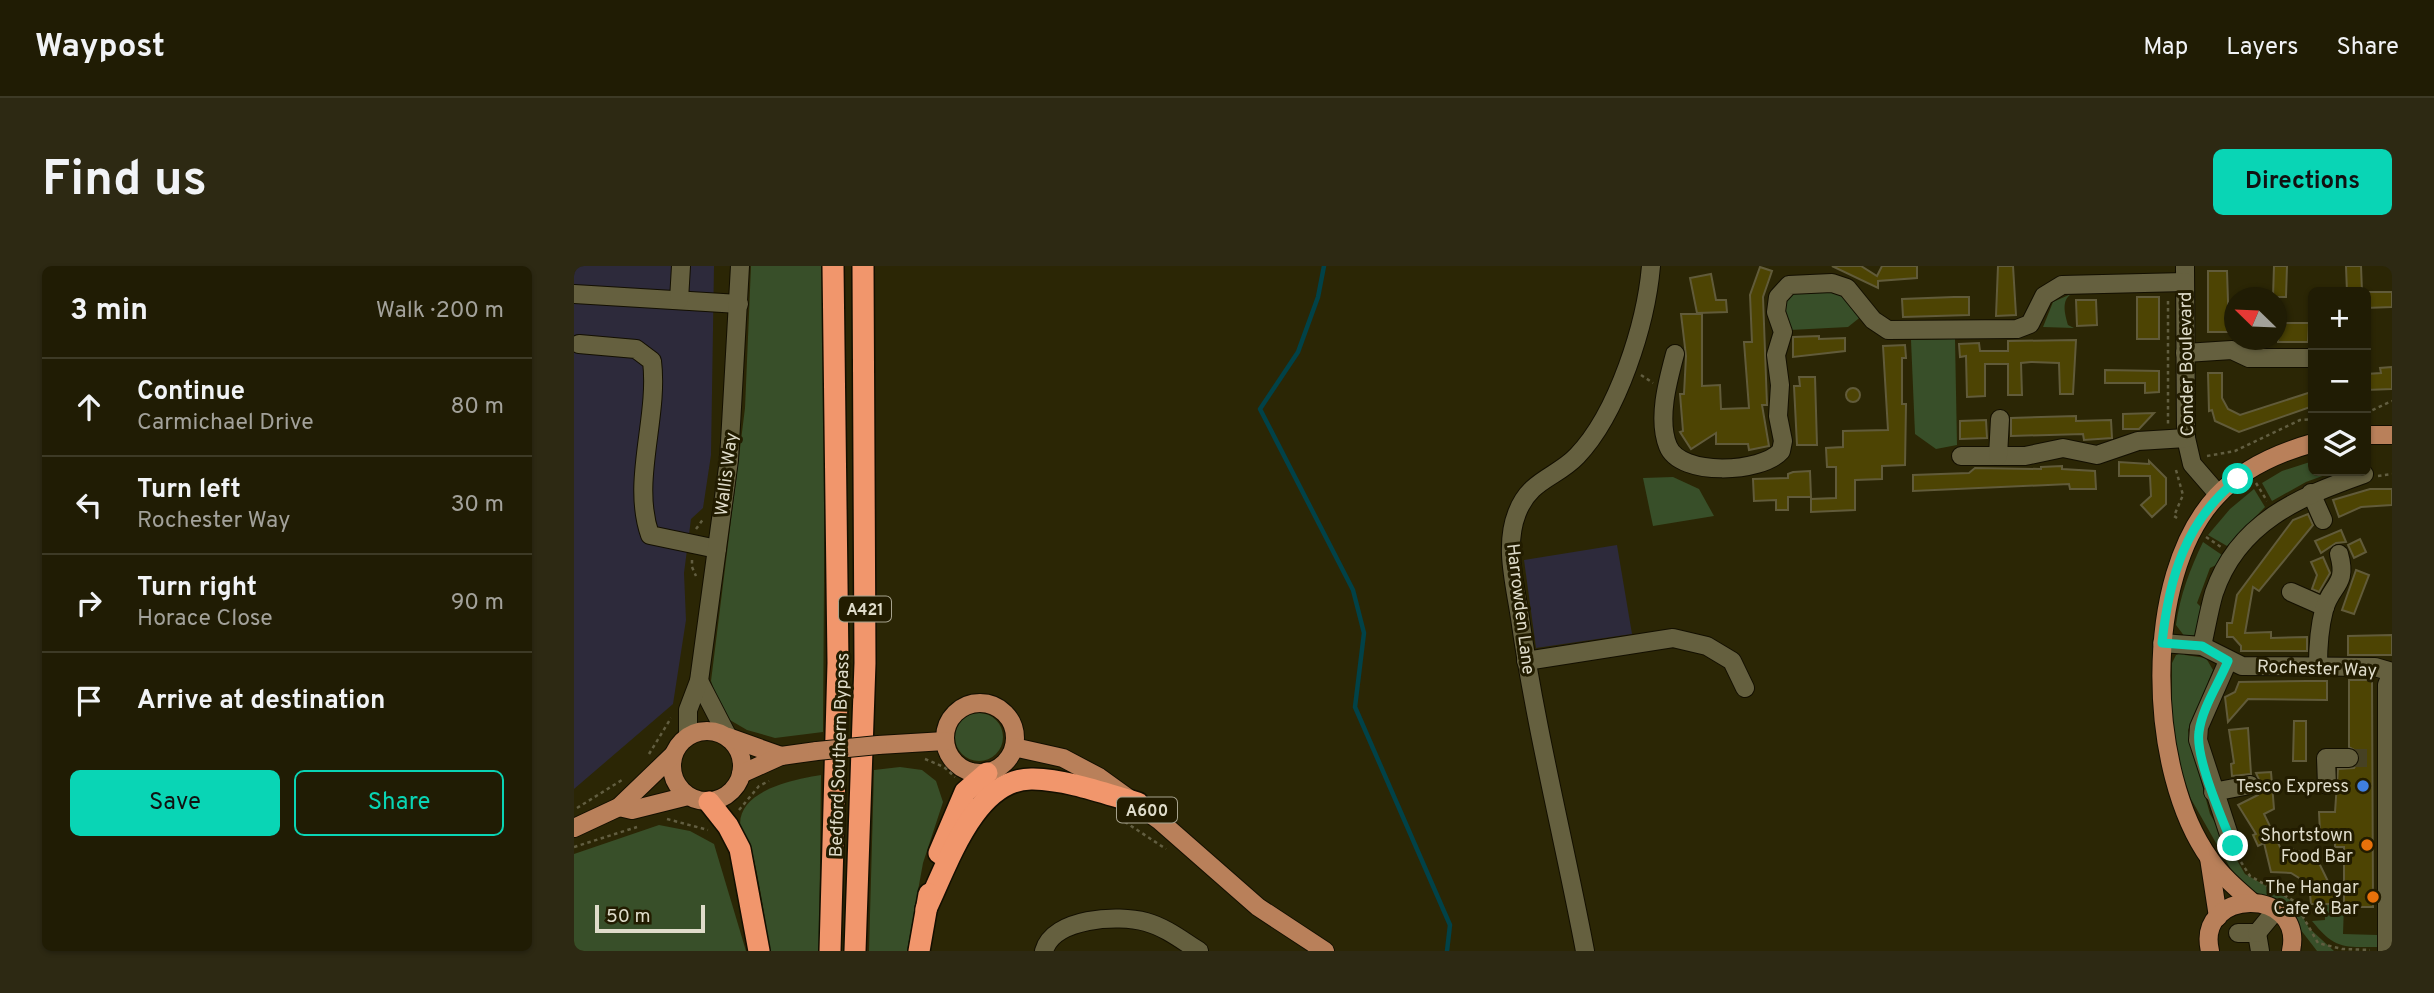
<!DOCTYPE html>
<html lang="en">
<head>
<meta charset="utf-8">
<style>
	body { margin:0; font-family:Overpass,sans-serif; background:#2d2913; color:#f1f3f6 }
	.controls { position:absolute; right:21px; top:21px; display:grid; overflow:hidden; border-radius:10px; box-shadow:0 2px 5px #0004 }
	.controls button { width:63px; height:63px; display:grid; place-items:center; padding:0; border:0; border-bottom:2px solid #3d3a26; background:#201c04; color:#f1f3f6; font:35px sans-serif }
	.compass { position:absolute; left:1650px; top:21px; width:63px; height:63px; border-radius:50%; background:#201c04; box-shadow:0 2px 5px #0004; rotate:293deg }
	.scale { position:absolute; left:21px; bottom:18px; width:110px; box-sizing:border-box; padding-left:7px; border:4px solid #dfdcca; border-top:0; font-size:19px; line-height:24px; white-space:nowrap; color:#dfdcca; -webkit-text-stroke:5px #221c00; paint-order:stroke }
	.stop { position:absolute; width:21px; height:21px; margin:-16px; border:5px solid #09d5b5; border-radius:50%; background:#fff }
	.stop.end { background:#09d5b5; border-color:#fff; box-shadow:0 2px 7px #0008 }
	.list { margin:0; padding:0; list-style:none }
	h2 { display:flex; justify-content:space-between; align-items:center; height:91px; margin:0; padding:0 28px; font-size:30px }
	h2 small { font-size:23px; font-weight:400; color:#a2a19a }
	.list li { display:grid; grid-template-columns:46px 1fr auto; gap:21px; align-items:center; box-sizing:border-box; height:98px; padding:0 28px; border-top:2px solid #3d3a26 }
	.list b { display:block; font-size:26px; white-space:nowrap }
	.list p { margin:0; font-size:23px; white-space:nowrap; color:#a2a19a }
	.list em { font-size:23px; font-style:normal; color:#a2a19a }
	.actions { display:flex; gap:14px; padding:21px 28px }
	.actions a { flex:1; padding:16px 0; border:2px solid #09d5b5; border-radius:10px; text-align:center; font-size:24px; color:#09d5b5 }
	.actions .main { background:#09d5b5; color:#111 }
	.icon { flex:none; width:38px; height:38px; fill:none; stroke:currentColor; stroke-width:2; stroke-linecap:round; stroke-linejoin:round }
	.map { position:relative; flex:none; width:1818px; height:685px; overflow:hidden; border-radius:10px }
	header { display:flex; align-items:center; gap:42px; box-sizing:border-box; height:98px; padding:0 35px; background:#201c04; border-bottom:2px solid #3d3a26 }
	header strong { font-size:33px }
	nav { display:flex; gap:38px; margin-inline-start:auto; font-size:24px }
	.intro { display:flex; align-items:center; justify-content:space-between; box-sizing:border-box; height:168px; padding:0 42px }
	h1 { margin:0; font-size:49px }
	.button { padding:18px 32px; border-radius:10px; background:#09d5b5; color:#111; font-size:24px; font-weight:700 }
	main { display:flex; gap:42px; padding:0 42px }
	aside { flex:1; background:#201c04; border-radius:10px; box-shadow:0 2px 5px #0004 }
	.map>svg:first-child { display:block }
	.industrial { fill:#2d2a3b }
	.green { fill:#384f29 }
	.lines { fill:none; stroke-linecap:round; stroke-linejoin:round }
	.stream { stroke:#014248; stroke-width:4.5 }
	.building { fill:#4d4403; stroke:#615b3a; stroke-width:2 }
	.minor-tunnel { stroke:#464123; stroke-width:18; stroke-dasharray:18 9; stroke-linecap:butt }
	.minor-casing { stroke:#130f00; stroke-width:20 }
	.major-casing { stroke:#130f00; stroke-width:20 }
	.highway-casing { stroke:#130f00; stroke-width:24 }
	.path { stroke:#625e41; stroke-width:2.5; stroke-dasharray:3.5 3.5; stroke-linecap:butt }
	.minor { stroke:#65603f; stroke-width:18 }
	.major { stroke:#b9805a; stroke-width:18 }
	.highway { stroke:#f1966c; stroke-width:21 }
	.major-bridge-casing { stroke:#130f00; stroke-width:20; stroke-linecap:butt }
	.major-bridge { stroke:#b9805a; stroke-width:18 }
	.route { stroke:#09d5b5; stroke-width:9 }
	.shop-dot { fill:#3f7fe0; stroke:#221c00; stroke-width:2.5 }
	.food-dot { fill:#e8710a; stroke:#221c00; stroke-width:2.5 }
	.labels { text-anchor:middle; stroke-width:6; stroke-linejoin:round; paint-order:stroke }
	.shield { fill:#221c00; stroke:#a6a28d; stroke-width:2 }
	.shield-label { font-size:16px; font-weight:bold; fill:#dfdcca }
	.street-label { font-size:18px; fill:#dfdcca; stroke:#221c00 }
	.poi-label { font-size:18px; fill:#dfdcca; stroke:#221c00; text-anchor:end }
</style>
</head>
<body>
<header>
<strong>Waypost</strong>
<nav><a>Map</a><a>Layers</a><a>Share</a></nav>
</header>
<div class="intro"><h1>Find us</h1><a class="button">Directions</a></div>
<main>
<aside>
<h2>3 min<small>Walk · 200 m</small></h2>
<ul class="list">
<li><svg class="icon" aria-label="ahead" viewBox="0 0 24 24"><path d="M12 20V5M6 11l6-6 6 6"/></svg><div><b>Continue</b><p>Carmichael Drive</p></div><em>80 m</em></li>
<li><svg class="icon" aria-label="left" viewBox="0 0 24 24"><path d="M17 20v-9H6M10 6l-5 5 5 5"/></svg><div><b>Turn left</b><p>Rochester Way</p></div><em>30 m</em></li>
<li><svg class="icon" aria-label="right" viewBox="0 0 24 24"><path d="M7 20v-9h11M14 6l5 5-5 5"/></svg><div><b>Turn right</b><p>Horace Close</p></div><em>90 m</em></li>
<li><svg class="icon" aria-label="arrive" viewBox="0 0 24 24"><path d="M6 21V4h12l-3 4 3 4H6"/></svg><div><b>Arrive at destination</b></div></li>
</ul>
<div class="actions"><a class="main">Save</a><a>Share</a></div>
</aside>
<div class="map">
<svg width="1818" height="685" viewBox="0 0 1818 685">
	<rect width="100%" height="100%" fill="#2b2605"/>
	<g class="industrial">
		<polygon points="0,0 140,0 137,189 129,242 117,253 110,307 112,354 99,438 0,523"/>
		<polygon points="1043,279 1058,368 962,382 950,294"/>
	</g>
	<g class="green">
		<polygon points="177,0 250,0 252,17 249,466 201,472 173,464 149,450 137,415 171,142"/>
		<polygon points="1251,24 1269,30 1289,49 1274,61 1216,64 1210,44 1213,33 1222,27"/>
		<path d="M1497 28C1487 35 1491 48 1494 59L1500 62 1469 61 1479 36Z"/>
		<polygon points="1381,73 1383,179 1362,183 1341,168 1337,74"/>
		<polygon points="1739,195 1739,205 1762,205 1732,216 1698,235 1688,217 1708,205"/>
		<polygon points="1099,211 1125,223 1140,250 1079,260 1069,212"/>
		<polygon points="1680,223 1691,241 1653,280 1634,269 1656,243"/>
		<path d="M1629 276 1648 289 1642 299 1636 302 1623 337 1630 344 1622 369 1611 371 1602 359C1606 329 1616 303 1629 276Z"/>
		<polygon points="1610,386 1611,389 1632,392 1639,404 1634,416 1639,418 1630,441 1623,443 1614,464 1615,471 1636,548 1671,608 1720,636 1735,662 1760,685 1743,685 1706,637 1672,622 1659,607 1617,533 1598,478 1598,397 1602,389"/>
		<circle cx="405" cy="471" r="24"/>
		<polygon points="326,501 348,504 362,515 369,536 349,597 333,685 295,685 300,504"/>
		<path d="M247 509 245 685H196C191 655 187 624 180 594 178 583 169 575 167 565 158 525 221 513 247 509Z"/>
		<polygon points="85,559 116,565 140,578 172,685 0,685 0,588"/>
		<path d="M1751 639H1770L1769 668 1804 669 1803 681C1768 681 1761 683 1738 655L1751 654Z"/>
	</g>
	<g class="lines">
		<polyline class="stream" points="750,0 744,31 724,86 686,143 779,324 790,367 781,441 876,659 873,685"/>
	</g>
	<g class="building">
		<polygon points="1258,0 1287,0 1303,10 1308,0 1343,0 1343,12 1304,15 1304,22"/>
		<polygon points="1424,0 1439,0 1442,49 1422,50"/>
		<polygon points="1700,0 1713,0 1712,31 1699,31"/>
		<polygon points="1772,0 1787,0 1788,26 1773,26"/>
		<polygon points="1186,1 1198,5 1189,31 1193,139 1188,139 1195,180 1175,184 1174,178 1142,178 1142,167 1117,183 1106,166 1109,165 1106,128 1110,128 1112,90 1107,48 1128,48 1128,120 1146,119 1147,143 1175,142 1170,76 1178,76 1176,29"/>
		<polygon points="1634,5 1653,5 1655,66 1634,66"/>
		<polygon points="1137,8 1142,34 1152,34 1153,46 1123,47 1116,12"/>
		<polygon points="1792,26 1818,26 1818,41 1792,42"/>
		<polygon points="1380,31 1395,31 1395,49 1329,51 1328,33"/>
		<rect x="1563" y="31" width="22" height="42"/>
		<polygon points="1502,34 1522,34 1523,59 1503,60"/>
		<polygon points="1704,57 1735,57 1734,76 1704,76"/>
		<polygon points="1245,70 1245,73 1271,72 1271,85 1219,91 1219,71"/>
		<polygon points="1502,74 1499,128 1486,128 1485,97 1457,96 1447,97 1448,129 1434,129 1434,98 1411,98 1411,130 1393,131 1392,90 1386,91 1385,78 1405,77 1406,85 1434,85 1434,75"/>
		<polygon points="1331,79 1332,92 1328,92 1328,138 1332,138 1331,199 1308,200 1308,213 1281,214 1281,244 1237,246 1237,233 1262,232 1262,201 1253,201 1252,182 1269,181 1269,165 1314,164 1309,80"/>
		<polygon points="1818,101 1818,123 1792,124 1792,108 1807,107 1806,102"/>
		<polygon points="1531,104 1585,105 1585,126 1571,127 1571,117 1531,117"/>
		<polygon points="1634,107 1648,107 1648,132 1654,143 1666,149 1737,126 1739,140 1665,166 1641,155 1638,144 1635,145"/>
		<polygon points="1225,111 1241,111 1243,179 1223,179 1220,120 1226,120"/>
		<circle cx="1279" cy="129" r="7"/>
		<polygon points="1580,147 1565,163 1549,163 1549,148"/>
		<polygon points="1502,150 1502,155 1537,154 1538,172 1510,174 1509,168 1437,170 1437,152"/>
		<polygon points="1412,154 1413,172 1386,173 1386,155"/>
		<polygon points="1575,195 1592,212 1592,238 1578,251 1567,239 1577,230 1576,210 1545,210 1545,196 1575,198"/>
		<polygon points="1488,200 1488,203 1521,205 1522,223 1496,223 1495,218 1339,225 1339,209 1395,207 1401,202 1467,203 1467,201"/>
		<polygon points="1236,205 1237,231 1214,231 1214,244 1202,244 1202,234 1180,235 1179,213 1214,212 1214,208 1219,206"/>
		<polygon points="1796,223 1818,223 1818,239 1787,241 1765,251 1759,234"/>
		<polygon points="1734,248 1739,259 1685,325 1679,321 1671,367 1697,366 1697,372 1733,371 1733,385 1667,385 1667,380 1659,371 1653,371 1653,357 1658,357 1663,329 1719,254"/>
		<polygon points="1767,264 1772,276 1762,277 1747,287 1741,275"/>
		<polygon points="1786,273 1792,286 1780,292 1774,279"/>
		<polygon points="1749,291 1756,307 1745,326 1738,323 1743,309 1737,296"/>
		<polygon points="1782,304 1795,309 1780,348 1768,344"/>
		<polygon points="1818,369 1818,389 1774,389 1774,370"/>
		<polygon points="1775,414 1798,414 1799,641 1778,641 1778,637 1770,638 1770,581 1761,581 1761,566 1746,566 1745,546 1761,546 1764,503 1780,502 1786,493 1784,486 1775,481"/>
		<polygon points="1733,415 1753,415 1753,434 1674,433 1654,456 1651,431 1661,426 1665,416"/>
		<polygon points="1720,455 1732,455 1732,495 1719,495"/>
		<polygon points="1674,462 1677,508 1658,510 1657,498 1660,497 1655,464"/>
		<polygon points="1697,506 1700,543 1690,548 1707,583 1717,583 1733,588 1746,599 1765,638 1737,638 1736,628 1725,612 1717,607 1697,606 1690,577 1684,580 1679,569 1682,568 1664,539 1684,529 1687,518 1682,507"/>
	</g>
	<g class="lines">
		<polyline class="minor-tunnel" points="1775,492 1799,492"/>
		<defs>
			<g id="minor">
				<polyline points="1611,0 1612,172 1618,198 1644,228"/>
				<polyline points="0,28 165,38"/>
				<polyline points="105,34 107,0"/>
				<path d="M5 78 62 83 78 95C85 152 57 215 76 269L143 283"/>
				<polyline points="1611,87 1658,84 1675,92 1739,92"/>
				<path d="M1101 88C1094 114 1083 153 1094 180 1106 211 1188 207 1207 185L1209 175 1204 150 1206 119 1202 89 1209 66 1202 46 1204 31 1215 19 1258 17 1273 22 1299 54 1314 64 1443 63 1456 58 1470 30 1488 19 1611 16"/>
				<polyline points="1387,190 1451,190 1489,182 1523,189 1564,175 1612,172"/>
				<polyline points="1424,190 1426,153"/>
				<polyline points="1737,227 1749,254"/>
				<polyline points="1717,326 1751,341"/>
				<polyline points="1588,377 1628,380 1668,400 1801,401 1818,406 1813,419 1813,685"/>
				<path d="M1628 380C1632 363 1635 344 1640 327 1664 256 1725 231 1790 208"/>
				<polyline points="952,395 1099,372 1133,380 1158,395 1171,422"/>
				<polyline points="1654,395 1625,461 1624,474 1659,581"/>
				<path d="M1744 400C1744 381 1745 363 1750 344 1757 318 1774 320 1765 288"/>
				<polyline points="125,415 154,471"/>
				<polyline points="114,469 114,444 125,415 155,194 166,0"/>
				<polyline points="1753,519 1752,492 1775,492"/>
				<polyline points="1639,526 1676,519"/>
				<polyline points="1664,667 1683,667 1686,685"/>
				<polyline points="1683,667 1702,644"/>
				<path d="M470 685C479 652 544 648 572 656 591 661 609 675 625 685"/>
				<path d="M1011 685C990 574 962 464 946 352 941 318 930 280 943 247 956 213 982 212 1003 190 1044 147 1072 58 1077 0"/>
			</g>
			<g id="major">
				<polyline points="1792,169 1818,169"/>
				<circle cx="406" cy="472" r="35"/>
				<circle cx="133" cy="500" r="35"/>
				<polyline points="154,471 207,490"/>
				<polyline points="304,479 371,475"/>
				<polyline points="440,481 489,492 525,511 586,555 684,641 751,685"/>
				<polyline points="167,508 207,490 243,485"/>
				<polyline points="45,541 58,544 114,530"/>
				<polyline points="0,562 45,541 99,489"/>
				<polyline points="1635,592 1644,651"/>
				<path d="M1677 635C1662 622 1647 609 1636 593 1573 506 1567 311 1643 230 1669 202 1703 187 1739 177"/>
				<path d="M1636 685C1621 622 1731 620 1717 685"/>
			</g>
			<g id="highway">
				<polyline points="135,536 154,560 166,583 185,685"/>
				<polyline points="365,587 391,526 413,507"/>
				<path d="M352 643C373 600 401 511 459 513 495 514 529 527 564 537"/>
				<polyline points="256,685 264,397 259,0"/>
				<polyline points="281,685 291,397 289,0"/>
				<polyline points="345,685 355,628"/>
			</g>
		</defs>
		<use href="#minor" class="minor-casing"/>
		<use href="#major" class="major-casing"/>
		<use href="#highway" class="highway-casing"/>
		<g class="path">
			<polyline points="1594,35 1594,158"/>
			<polyline points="1067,109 1079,117"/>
			<polyline points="1792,147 1818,135"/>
			<polyline points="1633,190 1661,185 1726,154 1739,153"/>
			<polyline points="1602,204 1609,229 1600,250 1606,254"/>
			<polyline points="1804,210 1818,208"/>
			<polyline points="1682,217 1693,235"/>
			<polyline points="122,263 130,252"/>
			<polyline points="1632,271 1647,281"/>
			<polyline points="118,294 118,301 122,310"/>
			<polyline points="75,488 97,452"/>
			<polyline points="351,493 370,501 381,511"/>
			<polyline points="3,542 48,514"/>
			<polyline points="165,544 185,520 195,515"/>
			<polyline points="545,552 592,583"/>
			<polyline points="93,553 134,564"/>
			<polyline points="0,581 63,561"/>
			<polyline points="1667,596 1676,610 1720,635 1744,677 1768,683 1796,684"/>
		</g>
		<use href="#minor" class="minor"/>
		<use href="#major" class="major"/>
		<use href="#highway" class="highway"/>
		<defs>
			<polyline id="major-bridge" points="243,485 304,479"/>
		</defs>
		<use href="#major-bridge" class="major-bridge-casing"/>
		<use href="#major-bridge" class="major-bridge"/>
	</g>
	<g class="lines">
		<path class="route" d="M1659 580C1649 554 1621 492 1625 466 1628 442 1645 417 1654 395L1628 380 1588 377C1595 312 1611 255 1664 213"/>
	</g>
	<circle class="shop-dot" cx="1789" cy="520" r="7"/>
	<g class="food-dot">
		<circle cx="1793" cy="579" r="7"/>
		<circle cx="1799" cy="631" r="7"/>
	</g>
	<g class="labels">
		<g class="shield">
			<rect x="265" y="330.5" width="52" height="25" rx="5"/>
			<rect x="543" y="531.5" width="60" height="25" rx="5"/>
		</g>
		<g class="shield-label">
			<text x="291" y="349">A421</text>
			<text x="573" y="550">A600</text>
		</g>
		<g class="street-label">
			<text transform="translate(1612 98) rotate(-91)" y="6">Conder Boulevard</text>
			<text transform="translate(152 208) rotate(-83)" y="6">Wallis Way</text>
			<text transform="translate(947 343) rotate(83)" y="6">Harrowden Lane</text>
			<text transform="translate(1743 402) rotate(2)" y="6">Rochester Way</text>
			<text transform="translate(265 489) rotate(-88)" y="6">Bedford Southern Bypass</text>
		</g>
		<g class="poi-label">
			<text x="1775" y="526">Tesco Express</text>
			<text x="1779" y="575">Shortstown<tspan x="1779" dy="21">Food Bar</tspan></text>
			<text x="1785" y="627">The Hangar<tspan x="1785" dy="21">Cafe &amp; Bar</tspan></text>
		</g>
	</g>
</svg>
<div class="controls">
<button>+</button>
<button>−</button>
<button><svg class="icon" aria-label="layers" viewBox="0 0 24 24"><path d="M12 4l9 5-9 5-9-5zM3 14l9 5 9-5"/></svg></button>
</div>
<svg class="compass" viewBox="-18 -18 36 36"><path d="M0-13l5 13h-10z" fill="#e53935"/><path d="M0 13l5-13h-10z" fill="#a2a19a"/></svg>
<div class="scale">50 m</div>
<div class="stop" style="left:1664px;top:213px"></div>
<div class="stop end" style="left:1659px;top:580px"></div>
</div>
</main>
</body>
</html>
